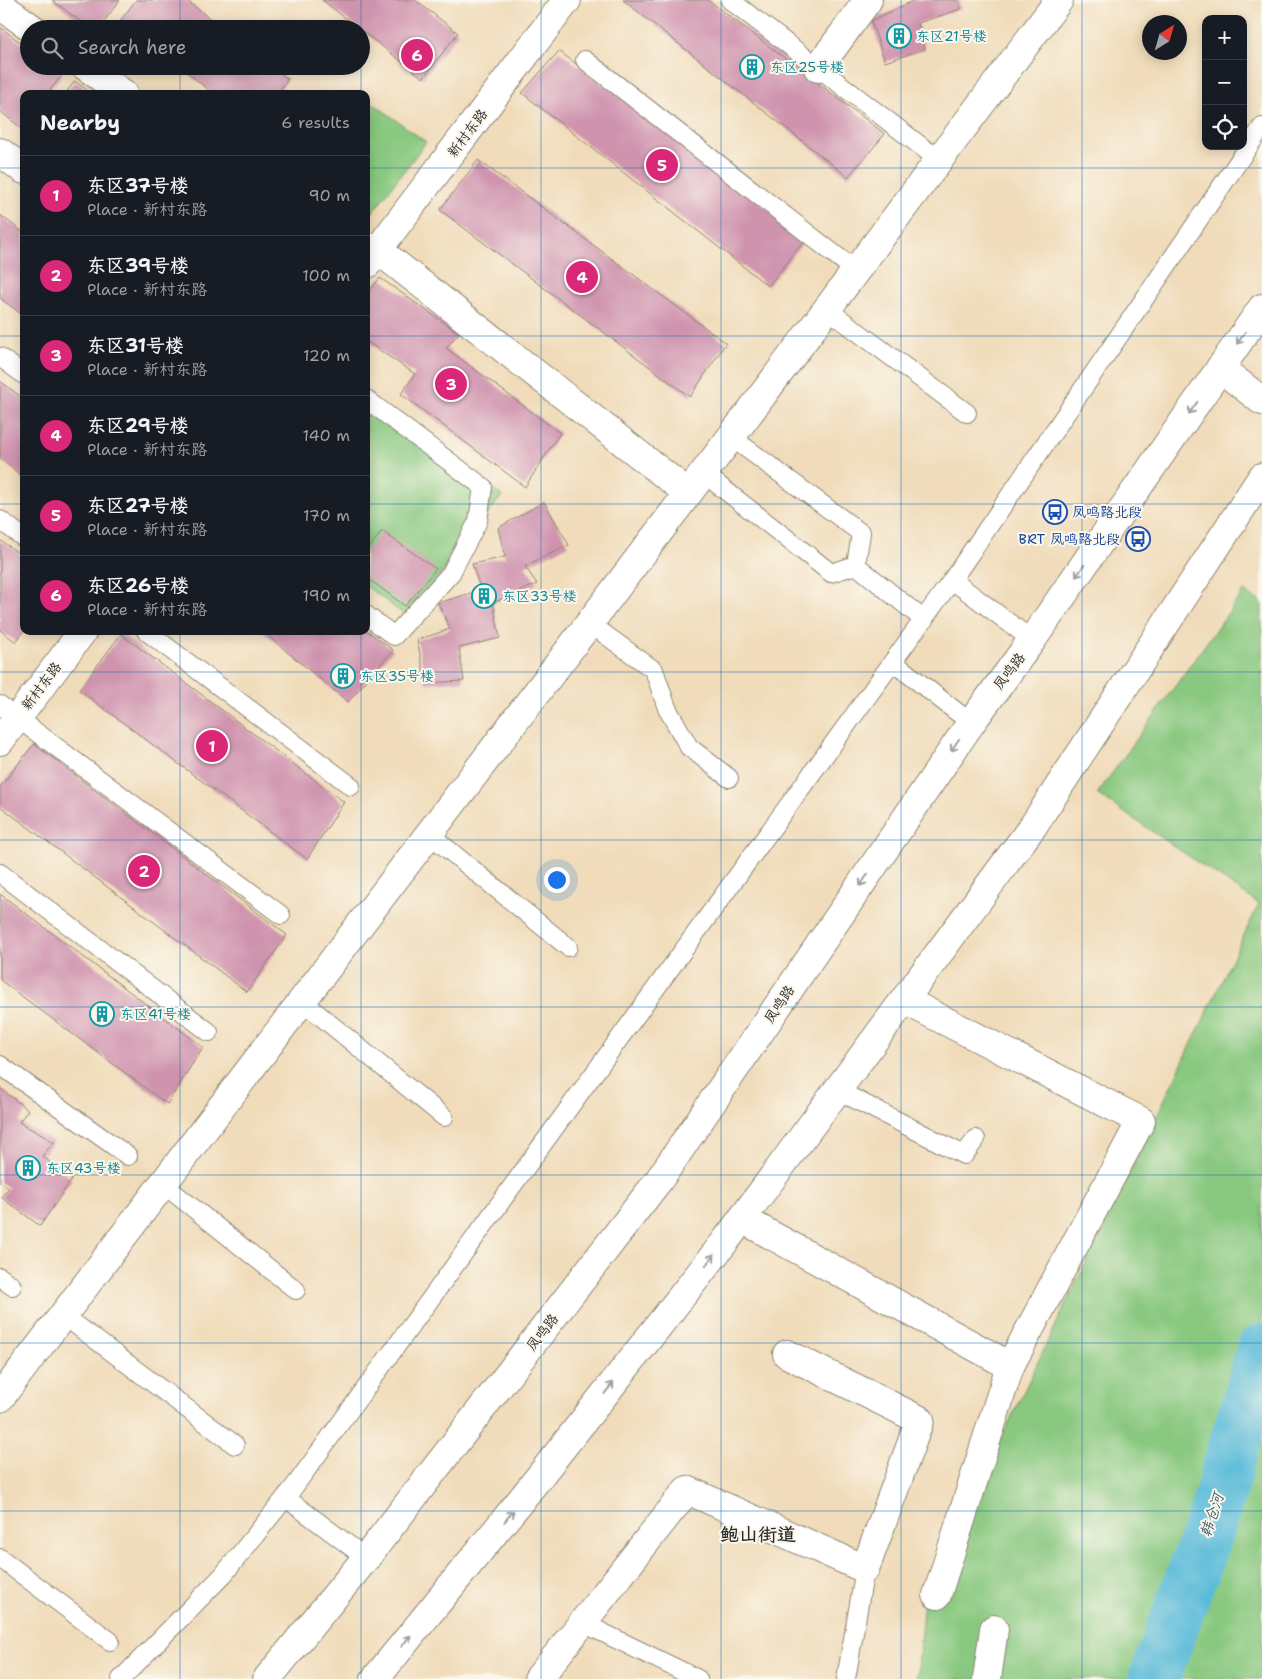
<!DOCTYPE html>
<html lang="en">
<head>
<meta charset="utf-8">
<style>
	body { margin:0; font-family:"Shantell Sans","LXGW WenKai TC",sans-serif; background:#242831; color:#f1f3f6 }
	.controls { position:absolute; right:15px; top:15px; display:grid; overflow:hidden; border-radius:10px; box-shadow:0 2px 12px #0003 }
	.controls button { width:45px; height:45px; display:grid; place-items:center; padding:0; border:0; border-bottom:1px solid #363941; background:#171b24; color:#f1f3f6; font:25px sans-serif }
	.compass { position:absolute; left:1142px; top:15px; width:45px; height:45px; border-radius:50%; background:#171b24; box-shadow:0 2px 12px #0003; rotate:37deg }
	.you { position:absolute; left:556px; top:879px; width:18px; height:18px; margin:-12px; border:4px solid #fff; border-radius:50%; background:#1a73e8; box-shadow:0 0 0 8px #1a73e833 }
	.badge { display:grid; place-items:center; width:32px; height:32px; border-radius:50%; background:#db2777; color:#fff; font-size:16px; font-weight:700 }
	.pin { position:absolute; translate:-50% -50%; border:2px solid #fff; box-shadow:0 1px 5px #0006 }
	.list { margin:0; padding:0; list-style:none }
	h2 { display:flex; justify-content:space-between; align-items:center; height:65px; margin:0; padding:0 20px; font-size:21px }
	h2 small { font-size:16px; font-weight:400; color:#9ea1a6 }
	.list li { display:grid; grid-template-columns:32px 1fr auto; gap:15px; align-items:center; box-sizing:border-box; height:80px; padding:0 20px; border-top:1px solid #363941 }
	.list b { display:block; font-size:19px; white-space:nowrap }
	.list p { margin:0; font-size:16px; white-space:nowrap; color:#9ea1a6 }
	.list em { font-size:16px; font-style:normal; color:#9ea1a6 }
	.icon { flex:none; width:28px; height:28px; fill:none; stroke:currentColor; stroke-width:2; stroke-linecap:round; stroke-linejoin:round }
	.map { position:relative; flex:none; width:1262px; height:1679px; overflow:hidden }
	.search { position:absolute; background:#171b24; box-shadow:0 2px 12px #0003; left:20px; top:20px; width:350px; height:55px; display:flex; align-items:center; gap:12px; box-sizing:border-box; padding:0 18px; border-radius:28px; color:#9ea1a6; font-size:19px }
	.panel { position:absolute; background:#171b24; box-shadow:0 2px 12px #0003; left:20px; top:90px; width:350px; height:545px; border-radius:10px }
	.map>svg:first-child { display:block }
	.green { fill:#88c87f; stroke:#5a7a55 }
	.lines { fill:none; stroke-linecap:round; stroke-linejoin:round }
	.river { stroke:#5abbd9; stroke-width:51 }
	.building { fill:#cf93ae }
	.service-casing { stroke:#8e8472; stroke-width:20 }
	.minor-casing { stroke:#8e8472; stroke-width:30 }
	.secondary-casing { stroke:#8e8472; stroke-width:30 }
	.primary-casing { stroke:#8e8472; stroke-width:30 }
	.service { stroke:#fff; stroke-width:18 }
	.minor { stroke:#fff; stroke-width:28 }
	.secondary { stroke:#fff; stroke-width:28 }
	.primary { stroke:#fff; stroke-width:28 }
	.oneway { stroke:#a0a0a0 }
	.grid { fill:none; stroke:#1f6fb2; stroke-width:1; stroke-opacity:0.55 }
	.labels { text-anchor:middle; stroke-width:4; stroke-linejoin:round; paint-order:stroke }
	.culture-label { font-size:14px; fill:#0d838f; stroke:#fbf7ec; text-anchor:start }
	.street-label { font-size:14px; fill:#2b2b2b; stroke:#fbf7ec }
	.transit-label { font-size:14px; fill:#164399; stroke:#fbf7ec; text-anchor:start }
	.water-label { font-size:15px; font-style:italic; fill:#3b5d68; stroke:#fbf7ec }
	.district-label { font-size:19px; font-weight:bold; fill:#2b2b2b; stroke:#fbf7ec }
</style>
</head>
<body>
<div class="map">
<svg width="1262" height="1679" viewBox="0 0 1262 1679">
	<rect width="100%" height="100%" fill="#fbf7ec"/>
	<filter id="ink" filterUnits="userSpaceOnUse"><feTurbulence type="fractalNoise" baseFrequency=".02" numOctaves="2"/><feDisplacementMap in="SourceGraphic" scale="10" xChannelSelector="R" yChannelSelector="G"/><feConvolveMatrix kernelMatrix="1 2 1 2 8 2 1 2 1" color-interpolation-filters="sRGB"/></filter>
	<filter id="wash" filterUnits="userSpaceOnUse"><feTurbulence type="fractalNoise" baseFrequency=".0096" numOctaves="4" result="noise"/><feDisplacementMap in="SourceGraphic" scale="20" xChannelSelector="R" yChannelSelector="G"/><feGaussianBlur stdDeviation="1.12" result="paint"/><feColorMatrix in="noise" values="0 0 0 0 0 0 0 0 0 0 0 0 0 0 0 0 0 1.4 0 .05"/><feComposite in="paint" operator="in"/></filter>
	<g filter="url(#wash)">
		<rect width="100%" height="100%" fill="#f0dcba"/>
		<g class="green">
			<polygon points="366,98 426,142 368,218 366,217"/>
			<polygon points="366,394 502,496 407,617 366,586"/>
			<polygon points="1244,591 1262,603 1262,1679 917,1679 924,1598 1259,904 1097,794"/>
		</g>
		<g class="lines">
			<polyline class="river" points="1154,1679 1214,1514 1262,1349"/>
		</g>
		<g id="blocks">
			<g class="building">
				<polygon points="52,0 120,0 98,29 90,29"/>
				<polygon points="136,0 186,0 223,29 131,29 120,21"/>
				<polygon points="322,0 415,0 458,33 423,78"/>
				<polygon points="623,0 708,0 885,134 848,177"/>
				<polygon points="915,0 958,0 961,9 918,23 925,49 885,62 871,21"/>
				<polygon points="0,27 29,49 29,66 51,66 62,75 47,94 24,94 24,124 21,128 0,111"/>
				<polygon points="559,51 807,238 768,286 522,93"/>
				<polygon points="179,66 271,66 288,79 277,94 214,94"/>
				<polygon points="75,81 92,94 65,94"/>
				<polygon points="478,160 726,343 690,397 440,210"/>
				<polygon points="0,215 24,233 24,316 0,298"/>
				<polygon points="380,278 459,333 446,348 560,433 525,487 401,394 415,374 366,341 366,295"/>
				<polygon points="0,381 24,399 24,478 0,459"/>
				<polygon points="544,502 569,545 525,566 537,584 493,603 500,638 459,648 464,681 426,683 417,640 450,629 438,603 481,590 472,564 505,557 498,528"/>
				<polygon points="382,531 436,569 405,606 366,577 366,552"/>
				<polygon points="0,540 24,557 24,630 16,642 0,630"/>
				<polygon points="366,630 393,650 348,702 262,631"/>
				<polygon points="121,634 344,802 307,859 79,690"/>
				<polygon points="34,744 287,935 247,992 0,806 0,787"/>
				<polygon points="0,894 203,1047 167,1104 0,980"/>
				<polygon points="0,1088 28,1110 19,1122 54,1142 42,1156 72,1179 40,1226 1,1197 9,1188 0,1182"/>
			</g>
		</g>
	</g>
	<g filter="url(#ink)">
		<use href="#blocks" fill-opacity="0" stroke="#8e8472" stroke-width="1"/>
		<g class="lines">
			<defs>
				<g id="service">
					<polyline points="730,0 939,160"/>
					<polyline points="585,60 856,271"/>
					<polyline points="827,309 967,413"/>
					<polyline points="0,357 24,375"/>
					<polyline points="366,399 483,487 478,521 451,573 394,636 366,615"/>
					<polyline points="731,437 861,533 856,565"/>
					<polyline points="703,473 831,573 856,565 924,620"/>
					<polyline points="0,520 24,538"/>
					<polyline points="589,623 654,670 667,708 689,747 729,778"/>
					<polyline points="146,631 351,786"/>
					<polyline points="1032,640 952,580 1262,127"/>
					<polyline points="893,662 971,723"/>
					<polyline points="0,705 281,915"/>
					<polyline points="429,834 568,947"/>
					<polyline points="0,873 209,1032"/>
					<polyline points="302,1001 444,1117"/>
					<polyline points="0,1065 128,1156"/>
					<polyline points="837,1090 964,1155 976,1139"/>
					<polyline points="163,1184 296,1290"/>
					<polyline points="0,1277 12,1286"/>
					<polyline points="63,1315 235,1445"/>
					<polyline points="286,1498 366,1558"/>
					<polyline points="0,1558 110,1641"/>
					<polyline points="583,1623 698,1679"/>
					<polyline points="121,1679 224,1574 294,1487 952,580"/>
					<polyline points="846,1679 865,1569"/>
				</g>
				<g id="minor">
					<polyline points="0,5 33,29"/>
					<polyline points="85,66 124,94"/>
					<polyline points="818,68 868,0"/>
					<polyline points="0,152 24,170"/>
					<polyline points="366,246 378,250 688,493"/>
					<polyline points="367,264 567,0"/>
					<polyline points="0,741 83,631"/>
					<polyline points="904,1000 1141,1121 1010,1366"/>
					<polyline points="742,1219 1010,1366 937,1595"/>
					<polyline points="0,1398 731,437 1059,0"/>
					<polyline points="538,1679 687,1490 865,1569 920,1420 787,1354"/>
					<polyline points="987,1679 994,1629"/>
				</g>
				<polyline id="secondary" points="1220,368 1262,401"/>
				<g id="primary">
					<polyline points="267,1679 366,1558 659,1180 971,723 1032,640 1262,308"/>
					<polyline points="375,1679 517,1505 727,1239 1033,826 1262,477"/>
				</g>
			</defs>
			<use href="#service" class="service-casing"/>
			<use href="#minor" class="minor-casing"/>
			<use href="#secondary" class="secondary-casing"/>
			<use href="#primary" class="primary-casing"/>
			<use href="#service" class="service"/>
			<use href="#minor" class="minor"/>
			<use href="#secondary" class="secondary"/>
			<use href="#primary" class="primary"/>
		</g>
		<defs><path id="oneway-shaft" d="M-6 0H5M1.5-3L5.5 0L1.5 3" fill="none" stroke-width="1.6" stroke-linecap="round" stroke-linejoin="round" transform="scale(1.25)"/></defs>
		<g class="oneway">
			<use href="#oneway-shaft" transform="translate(1241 338) rotate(125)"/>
			<use href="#oneway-shaft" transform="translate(1193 408) rotate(125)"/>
			<use href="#oneway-shaft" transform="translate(1080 571) rotate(125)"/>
			<use href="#oneway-shaft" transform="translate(955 745) rotate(124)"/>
			<use href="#oneway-shaft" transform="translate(864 880) rotate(124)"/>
			<use href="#oneway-shaft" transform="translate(710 1260) rotate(-52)"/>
			<use href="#oneway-shaft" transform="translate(609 1388) rotate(-52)"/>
			<use href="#oneway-shaft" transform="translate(509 1516) rotate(-51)"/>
			<use href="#oneway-shaft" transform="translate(406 1641) rotate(-51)"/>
		</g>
	</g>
	<path class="grid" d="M180 0V29M361 0V29M541 0V1679M721 0V1679M901 0V1679M1082 0V1679M180 66V94M361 66V94M0 168H24M366 168H1262M0 336H24M366 336H1262M0 504H24M366 504H1262M180 631V1679M361 631V1679M0 672H1262M0 840H1262M0 1007H1262M0 1175H1262M0 1343H1262M0 1511H1262"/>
	<defs>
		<symbol id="building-ring" viewBox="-11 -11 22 22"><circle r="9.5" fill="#fbf7ec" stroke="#0f9aa8" stroke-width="1.5"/><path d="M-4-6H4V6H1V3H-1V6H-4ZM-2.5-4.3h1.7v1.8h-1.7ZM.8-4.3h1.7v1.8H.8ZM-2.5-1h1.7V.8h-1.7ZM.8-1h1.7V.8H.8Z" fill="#0f9aa8"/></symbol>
		<symbol id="bus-ring" viewBox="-11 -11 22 22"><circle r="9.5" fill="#fbf7ec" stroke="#1a4fb4" stroke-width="1.5"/><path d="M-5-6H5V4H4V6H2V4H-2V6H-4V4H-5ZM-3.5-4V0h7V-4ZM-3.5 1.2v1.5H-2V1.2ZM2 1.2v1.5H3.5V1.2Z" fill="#1a4fb4"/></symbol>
	</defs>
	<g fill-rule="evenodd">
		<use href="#building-ring" x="885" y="22" width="28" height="28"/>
		<use href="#building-ring" x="738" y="53" width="28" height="28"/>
		<use href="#bus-ring" x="1041" y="498" width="28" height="28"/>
		<use href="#bus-ring" x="1124" y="525" width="28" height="28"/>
		<use href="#building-ring" x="470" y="582" width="28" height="28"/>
		<use href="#building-ring" x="329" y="662" width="28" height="28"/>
		<use href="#building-ring" x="88" y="1000" width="28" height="28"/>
		<use href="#building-ring" x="14" y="1154" width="28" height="28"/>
	</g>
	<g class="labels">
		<g class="culture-label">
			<text x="916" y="41">东区21号楼</text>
			<text x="770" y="72">东区25号楼</text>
			<text x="502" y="601">东区33号楼</text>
			<text x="360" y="681">东区35号楼</text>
			<text x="120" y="1019">东区41号楼</text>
			<text x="46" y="1173">东区43号楼</text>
		</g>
		<g class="street-label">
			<text transform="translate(467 133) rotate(-53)" y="5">新村东路</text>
			<text transform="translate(1009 671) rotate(-53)" y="5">凤鸣路</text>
			<text transform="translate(41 686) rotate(-53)" y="5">新村东路</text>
			<text transform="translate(779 1004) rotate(-56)" y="5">凤鸣路</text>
			<text transform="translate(542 1332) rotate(-52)" y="5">凤鸣路</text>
		</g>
		<g class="transit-label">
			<text x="1072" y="517">凤鸣路北段</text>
			<text x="1120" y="544" text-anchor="end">BRT 凤鸣路北段</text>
		</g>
		<g class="water-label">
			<text transform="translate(1212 1515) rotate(-72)" y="5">韩仓河</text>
		</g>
		<g class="district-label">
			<text x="758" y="1541">鲍山街道</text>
		</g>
	</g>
</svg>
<div class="controls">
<button>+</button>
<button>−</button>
<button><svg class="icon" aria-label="locate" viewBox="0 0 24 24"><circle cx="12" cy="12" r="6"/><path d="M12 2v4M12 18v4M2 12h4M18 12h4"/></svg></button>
</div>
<svg class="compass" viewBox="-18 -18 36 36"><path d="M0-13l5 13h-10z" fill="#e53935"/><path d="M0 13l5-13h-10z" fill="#9ea1a6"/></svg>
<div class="you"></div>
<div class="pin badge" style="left:212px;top:746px">1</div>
<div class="pin badge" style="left:144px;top:871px">2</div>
<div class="pin badge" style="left:451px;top:384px">3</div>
<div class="pin badge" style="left:582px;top:277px">4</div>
<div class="pin badge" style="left:662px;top:165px">5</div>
<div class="pin badge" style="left:417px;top:55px">6</div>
<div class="search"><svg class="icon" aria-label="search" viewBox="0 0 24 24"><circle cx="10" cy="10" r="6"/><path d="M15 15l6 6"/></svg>Search here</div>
<section class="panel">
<h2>Nearby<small>6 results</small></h2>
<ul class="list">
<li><span class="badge">1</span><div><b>东区37号楼</b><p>Place · 新村东路</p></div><em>90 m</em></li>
<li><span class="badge">2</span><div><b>东区39号楼</b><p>Place · 新村东路</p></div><em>100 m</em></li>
<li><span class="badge">3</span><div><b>东区31号楼</b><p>Place · 新村东路</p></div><em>120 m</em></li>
<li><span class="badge">4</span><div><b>东区29号楼</b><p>Place · 新村东路</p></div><em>140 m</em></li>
<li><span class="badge">5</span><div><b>东区27号楼</b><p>Place · 新村东路</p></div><em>170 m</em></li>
<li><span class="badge">6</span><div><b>东区26号楼</b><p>Place · 新村东路</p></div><em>190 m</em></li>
</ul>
</section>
</div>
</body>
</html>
